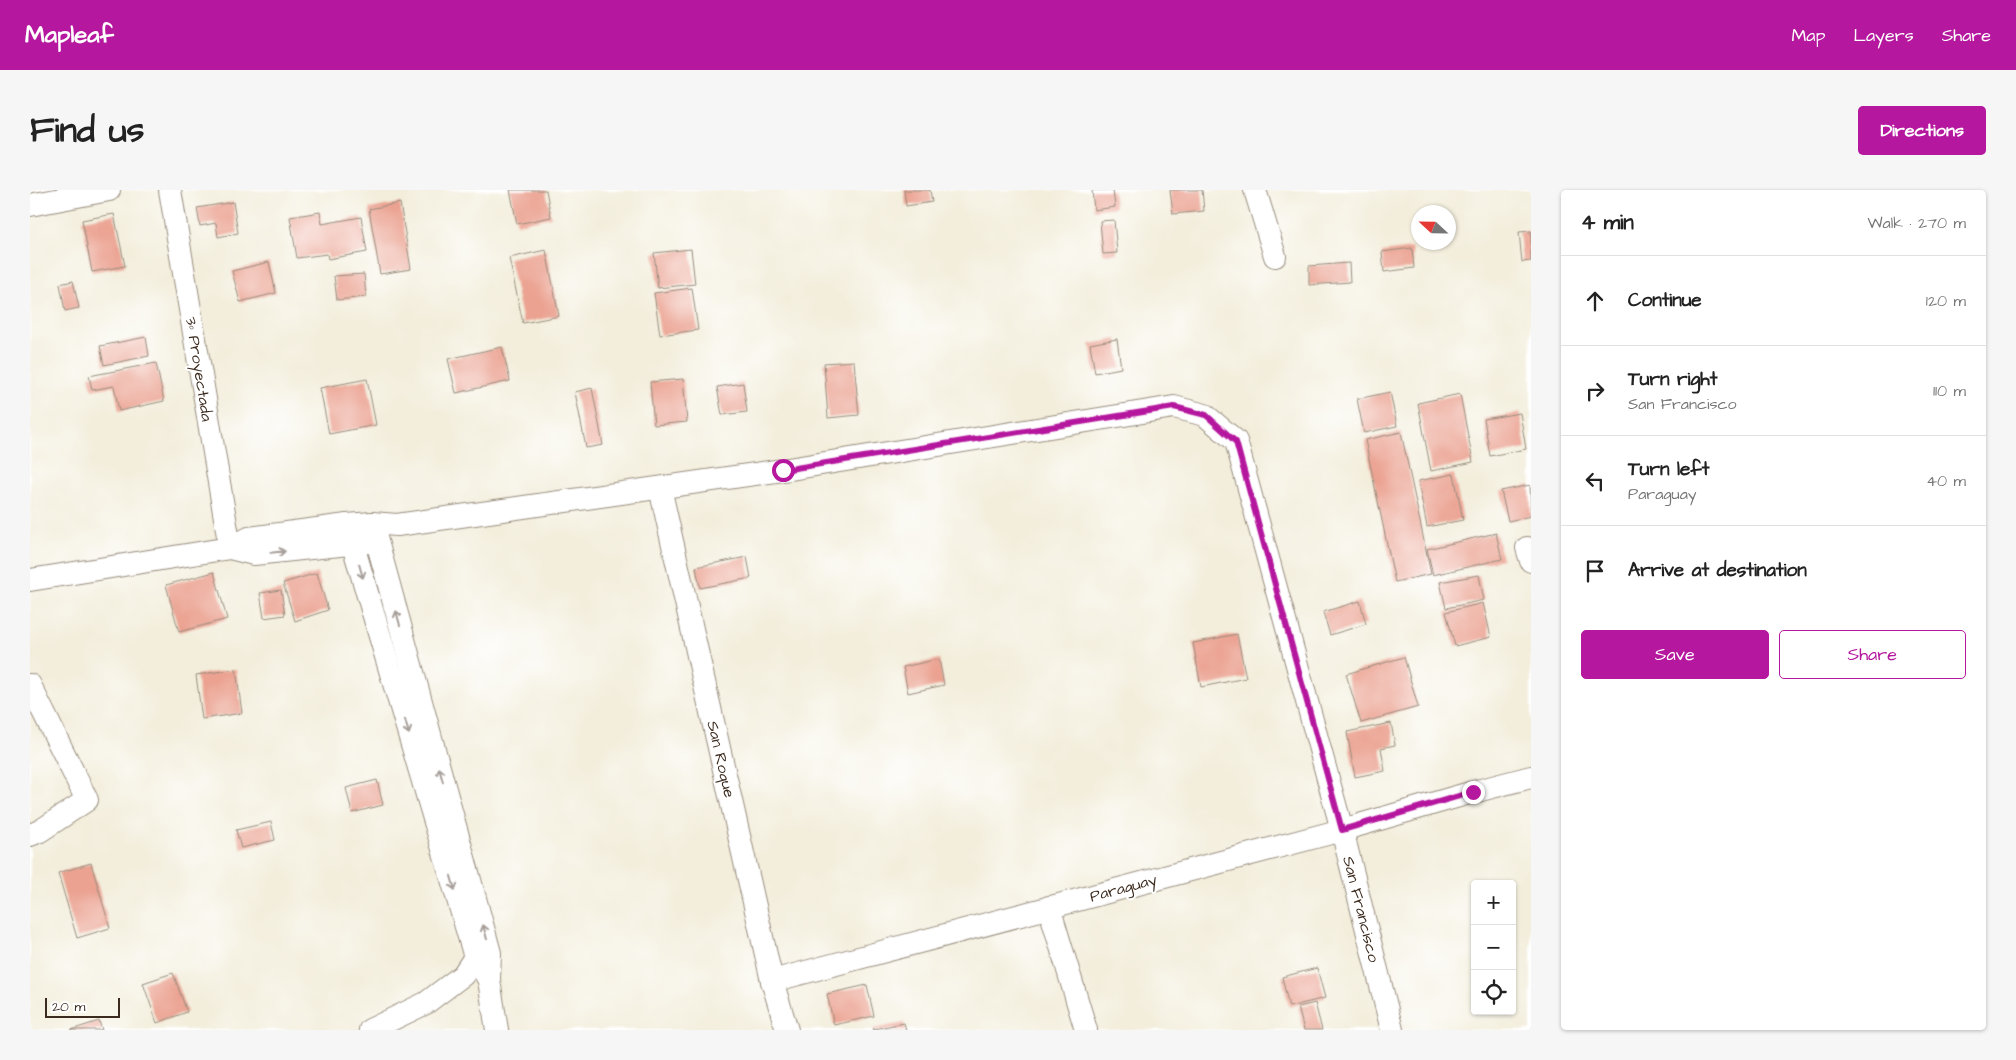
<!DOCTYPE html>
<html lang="en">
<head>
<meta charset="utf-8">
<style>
	body { margin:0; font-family:"Architects Daughter",sans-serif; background:#f6f6f6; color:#222 }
	.controls { position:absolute; right:15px; bottom:15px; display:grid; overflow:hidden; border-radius:5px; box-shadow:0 1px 4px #0004 }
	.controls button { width:45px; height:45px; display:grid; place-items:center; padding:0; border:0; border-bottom:1px solid #e0e0e0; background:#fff; color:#222; font:25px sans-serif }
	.compass { position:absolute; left:1381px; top:15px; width:45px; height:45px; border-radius:50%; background:#fff; box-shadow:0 1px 4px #0004; rotate:292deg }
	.scale { position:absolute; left:15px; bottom:12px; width:75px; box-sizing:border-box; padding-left:5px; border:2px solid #3b2a1e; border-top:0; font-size:14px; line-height:18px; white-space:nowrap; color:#3b2a1e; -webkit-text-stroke:4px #fff; paint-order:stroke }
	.stop { position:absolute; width:15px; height:15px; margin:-11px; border:4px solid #b5179e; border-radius:50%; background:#fff }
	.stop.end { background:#b5179e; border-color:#fff; box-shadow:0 1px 5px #0008 }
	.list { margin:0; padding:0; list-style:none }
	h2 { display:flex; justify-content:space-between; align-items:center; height:65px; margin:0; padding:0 20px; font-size:21px }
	h2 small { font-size:16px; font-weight:400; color:#767676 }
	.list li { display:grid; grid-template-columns:32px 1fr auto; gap:15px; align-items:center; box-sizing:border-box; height:90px; padding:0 20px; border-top:1px solid #e0e0e0 }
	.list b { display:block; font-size:19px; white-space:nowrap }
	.list p { margin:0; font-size:16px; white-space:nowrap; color:#767676 }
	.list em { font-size:16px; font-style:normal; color:#767676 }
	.actions { display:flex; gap:10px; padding:15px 20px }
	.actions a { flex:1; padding:11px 0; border:1px solid #b5179e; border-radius:5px; text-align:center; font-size:18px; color:#b5179e }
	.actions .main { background:#b5179e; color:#fff }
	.icon { flex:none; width:28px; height:28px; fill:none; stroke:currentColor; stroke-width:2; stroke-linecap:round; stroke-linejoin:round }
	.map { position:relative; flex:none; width:1501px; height:840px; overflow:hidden; border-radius:5px }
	header { display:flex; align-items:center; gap:30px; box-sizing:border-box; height:70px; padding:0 25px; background:#b5179e; color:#fff }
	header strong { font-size:24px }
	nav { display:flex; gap:28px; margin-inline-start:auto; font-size:18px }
	.intro { display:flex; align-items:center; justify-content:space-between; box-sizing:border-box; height:120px; padding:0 30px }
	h1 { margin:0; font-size:35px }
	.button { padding:12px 22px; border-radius:5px; background:#b5179e; color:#fff; font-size:18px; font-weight:700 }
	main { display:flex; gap:30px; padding:0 30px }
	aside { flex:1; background:#fff; border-radius:5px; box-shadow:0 1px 4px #0004 }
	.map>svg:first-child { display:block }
	.building { fill:#eba291 }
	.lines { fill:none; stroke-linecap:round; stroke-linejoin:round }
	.street-casing { stroke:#978c7d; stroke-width:24 }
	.street { stroke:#fff; stroke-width:22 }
	.oneway { stroke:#a79f9a }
	.route { stroke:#b5179e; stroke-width:6 }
	.labels { text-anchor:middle; stroke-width:4; stroke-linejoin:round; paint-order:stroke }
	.street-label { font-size:16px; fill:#3b2a1e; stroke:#fff }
</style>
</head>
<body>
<header>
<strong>Mapleaf</strong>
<nav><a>Map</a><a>Layers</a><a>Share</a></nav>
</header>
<div class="intro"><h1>Find us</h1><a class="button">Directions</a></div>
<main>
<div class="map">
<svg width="1501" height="840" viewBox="0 0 1501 840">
	<rect width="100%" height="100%" fill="#fff"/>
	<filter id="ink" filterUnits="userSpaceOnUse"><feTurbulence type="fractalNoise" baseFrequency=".02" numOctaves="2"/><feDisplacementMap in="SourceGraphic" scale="10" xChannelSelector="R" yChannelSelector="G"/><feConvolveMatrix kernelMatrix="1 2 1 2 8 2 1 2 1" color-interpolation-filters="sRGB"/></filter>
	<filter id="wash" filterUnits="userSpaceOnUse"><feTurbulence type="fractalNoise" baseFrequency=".0096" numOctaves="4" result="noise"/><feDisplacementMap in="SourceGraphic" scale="20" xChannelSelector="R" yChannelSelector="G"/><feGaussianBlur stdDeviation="1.12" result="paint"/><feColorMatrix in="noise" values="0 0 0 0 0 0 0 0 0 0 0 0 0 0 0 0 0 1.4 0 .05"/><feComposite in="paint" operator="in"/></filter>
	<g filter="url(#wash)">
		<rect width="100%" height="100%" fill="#f3eedc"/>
		<g id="blocks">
			<g class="building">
				<polygon points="480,0 516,0 521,27 487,34"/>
				<polygon points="874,0 900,0 902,12 876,16"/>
				<polygon points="1062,0 1083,0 1085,17 1064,20"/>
				<polygon points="1140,0 1172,0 1174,21 1143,24"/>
				<polygon points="203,12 208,43 188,47 186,33 170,36 167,18"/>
				<polygon points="370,13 381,79 350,84 339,19"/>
				<polygon points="290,22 292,34 331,27 337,62 298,69 297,64 267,68 260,27"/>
				<polygon points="84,24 95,76 62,82 52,30"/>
				<polygon points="1084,30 1087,63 1073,64 1070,31"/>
				<polygon points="1501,41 1501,71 1492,72 1489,42"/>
				<polygon points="1382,58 1384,78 1354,82 1352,62"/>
				<polygon points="661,59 665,94 628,98 624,63"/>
				<polygon points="516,60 529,126 493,133 479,68"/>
				<polygon points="239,72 246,103 210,112 202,81"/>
				<polygon points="1319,73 1320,92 1279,95 1279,76"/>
				<polygon points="334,84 336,107 307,110 304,86"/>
				<polygon points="43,91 49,118 35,121 30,94"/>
				<polygon points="662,98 668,140 630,145 624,103"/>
				<polygon points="116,147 119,166 74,175 70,156"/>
				<polygon points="1087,149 1091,178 1065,183 1060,154"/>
				<polygon points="472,157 480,191 426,203 418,169"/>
				<polygon points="824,171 829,225 798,228 794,173"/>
				<polygon points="126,173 134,211 89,221 84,196 62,200 59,186"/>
				<polygon points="337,189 346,235 299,244 290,198"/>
				<polygon points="653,189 657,232 624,235 620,192"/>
				<polygon points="713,193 717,222 692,225 687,197"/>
				<polygon points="562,198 573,255 556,258 545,202"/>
				<polygon points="1360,202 1367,236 1334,243 1327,209"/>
				<polygon points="1430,204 1443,272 1401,281 1388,213"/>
				<polygon points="1490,223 1496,259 1460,266 1454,229"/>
				<polygon points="1371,242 1401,384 1365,392 1335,250"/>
				<polygon points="1424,284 1433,330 1397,337 1388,291"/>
				<polygon points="1500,295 1501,326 1478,331 1471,301"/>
				<polygon points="1466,343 1472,369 1403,385 1397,359"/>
				<polygon points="717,367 721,388 670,398 666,377"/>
				<polygon points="184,382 197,429 149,442 136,395"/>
				<polygon points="287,383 298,420 265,431 253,393"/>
				<polygon points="1449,385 1454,410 1416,418 1410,392"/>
				<polygon points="251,400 255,425 234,428 230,403"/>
				<polygon points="1330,411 1336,434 1300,445 1293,422"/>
				<polygon points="1453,413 1461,447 1425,456 1416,422"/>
				<polygon points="1207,444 1216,488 1171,497 1163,453"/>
				<polygon points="1374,467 1388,517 1331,533 1316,484"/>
				<polygon points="909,469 914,495 878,503 873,477"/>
				<polygon points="206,479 212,523 172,529 166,485"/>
				<polygon points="1361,533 1365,555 1351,558 1355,581 1325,587 1317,542"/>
				<polygon points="347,590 353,615 322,623 316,598"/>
				<polygon points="241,632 245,650 211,658 206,640"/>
				<polygon points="61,673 80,738 47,748 28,683"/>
				<polygon points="1287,778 1295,808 1259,817 1252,787"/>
				<polygon points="143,783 157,822 127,833 113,793"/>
				<polygon points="837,795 844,826 804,835 797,804"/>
				<polygon points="1285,813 1292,840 1274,840 1268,817"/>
				<polygon points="69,831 72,840 41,840"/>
				<polygon points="874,833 876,840 844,840 843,839"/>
			</g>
		</g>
	</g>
	<g filter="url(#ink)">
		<use href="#blocks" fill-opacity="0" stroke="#978c7d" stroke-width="1"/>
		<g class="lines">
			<defs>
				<g id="street">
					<polyline points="140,0 200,358"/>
					<polyline points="1225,0 1245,66"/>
					<polyline points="0,15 79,0"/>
					<polyline points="630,298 742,791 757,840"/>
					<polyline points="342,333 460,763 459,790 467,840"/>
					<polyline points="317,335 445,767 459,790"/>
					<polyline points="200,358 224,364 338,352"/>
					<polyline points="1497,358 1501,371"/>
					<polyline points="0,390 200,358 219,348 317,335 342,333 367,335 753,280 1144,217 1175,225 1206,251 1312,640 1362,840"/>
					<polyline points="0,495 57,610 10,641 0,645"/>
					<polyline points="1019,717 1056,840"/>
					<polyline points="742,791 1312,640 1443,602 1501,587"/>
					<polyline points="340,840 396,813 433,785 445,767"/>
				</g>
			</defs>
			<use href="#street" class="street-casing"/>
			<use href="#street" class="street"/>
		</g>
		<defs><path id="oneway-shaft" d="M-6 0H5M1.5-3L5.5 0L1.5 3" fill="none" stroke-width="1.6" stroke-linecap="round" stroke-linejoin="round" transform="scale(1.25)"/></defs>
		<g class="oneway">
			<use href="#oneway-shaft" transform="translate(248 362) rotate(-6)"/>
			<use href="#oneway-shaft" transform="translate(331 381) rotate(74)"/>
			<use href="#oneway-shaft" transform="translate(368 428) rotate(-105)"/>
			<use href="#oneway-shaft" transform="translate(377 537) rotate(74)"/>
			<use href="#oneway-shaft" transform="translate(411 585) rotate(-105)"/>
			<use href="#oneway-shaft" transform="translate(423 693) rotate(74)"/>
			<use href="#oneway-shaft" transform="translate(455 742) rotate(-105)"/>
		</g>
	</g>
	<g class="lines" filter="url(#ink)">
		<polyline class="route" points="753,280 1144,217 1176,225 1206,252 1312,640 1443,602"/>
	</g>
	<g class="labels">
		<g class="street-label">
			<text transform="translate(170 179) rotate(81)" y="6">3º Proyectada</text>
			<text transform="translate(692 569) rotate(77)" y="6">San Roque</text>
			<text transform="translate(1093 697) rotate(-15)" y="6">Paraguay</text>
			<text transform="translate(1332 719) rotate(76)" y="6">San Francisco</text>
		</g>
	</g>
</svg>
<div class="controls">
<button>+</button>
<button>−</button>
<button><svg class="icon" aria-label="locate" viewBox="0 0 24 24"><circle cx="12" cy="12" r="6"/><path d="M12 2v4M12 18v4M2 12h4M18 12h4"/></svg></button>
</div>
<svg class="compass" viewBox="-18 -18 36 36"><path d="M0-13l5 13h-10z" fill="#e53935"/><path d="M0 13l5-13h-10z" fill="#767676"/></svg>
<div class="scale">20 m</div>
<div class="stop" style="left:753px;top:280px"></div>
<div class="stop end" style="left:1443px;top:602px"></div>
</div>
<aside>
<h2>4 min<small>Walk · 270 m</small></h2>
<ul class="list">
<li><svg class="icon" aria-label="ahead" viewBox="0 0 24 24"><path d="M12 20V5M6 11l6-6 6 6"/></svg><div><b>Continue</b></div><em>120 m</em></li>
<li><svg class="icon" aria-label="right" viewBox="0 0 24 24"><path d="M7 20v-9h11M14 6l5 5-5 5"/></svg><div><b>Turn right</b><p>San Francisco</p></div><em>110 m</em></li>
<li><svg class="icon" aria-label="left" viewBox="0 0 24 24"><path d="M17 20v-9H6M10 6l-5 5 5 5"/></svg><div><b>Turn left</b><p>Paraguay</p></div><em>40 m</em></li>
<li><svg class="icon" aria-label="arrive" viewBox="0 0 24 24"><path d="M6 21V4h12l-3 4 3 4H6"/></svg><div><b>Arrive at destination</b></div></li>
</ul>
<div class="actions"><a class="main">Save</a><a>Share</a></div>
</aside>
</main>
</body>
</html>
